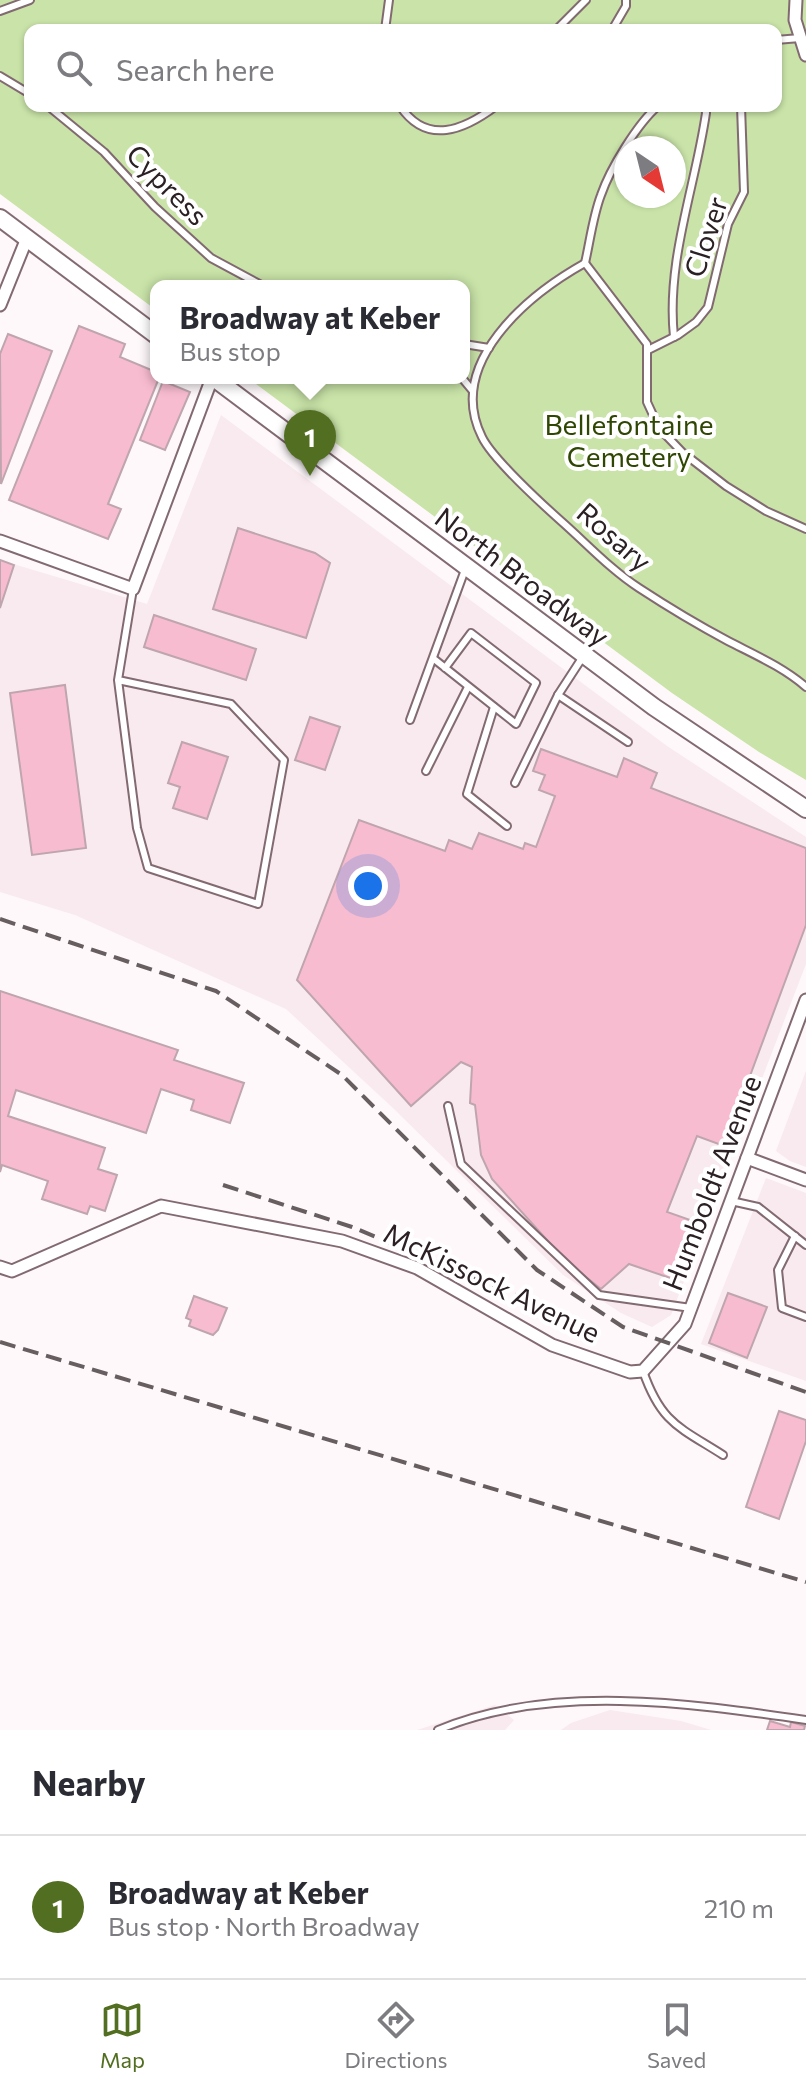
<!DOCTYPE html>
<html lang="en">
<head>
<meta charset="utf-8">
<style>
	body { margin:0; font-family:Commissioner,sans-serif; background:#f2f2f3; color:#2b2b33 }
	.compass { position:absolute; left:614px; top:136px; width:72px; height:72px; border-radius:50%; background:#fff; box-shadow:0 2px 6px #0004; rotate:145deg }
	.you { position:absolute; left:368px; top:886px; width:28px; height:28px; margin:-20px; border:6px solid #fff; border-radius:50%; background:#1a73e8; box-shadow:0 0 0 12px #1a73e833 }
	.badge { display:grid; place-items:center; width:52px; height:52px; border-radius:50%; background:#526e21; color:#fff; font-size:26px; font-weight:700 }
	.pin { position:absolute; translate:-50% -66px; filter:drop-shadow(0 2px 4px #0008) }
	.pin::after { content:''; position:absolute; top:42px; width:28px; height:24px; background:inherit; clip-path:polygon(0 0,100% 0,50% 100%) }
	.popup { position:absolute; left:150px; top:280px; width:320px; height:104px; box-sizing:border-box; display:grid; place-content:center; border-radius:16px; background:#fff; filter:drop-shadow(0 2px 6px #0005); font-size:26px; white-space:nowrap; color:#7c7c81 }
	.popup b { font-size:30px; color:#2b2b33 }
	.popup::after { content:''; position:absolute; left:50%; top:100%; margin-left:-16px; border:16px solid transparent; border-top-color:#fff }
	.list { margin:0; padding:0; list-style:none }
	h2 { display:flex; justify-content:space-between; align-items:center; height:104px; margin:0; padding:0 32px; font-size:34px }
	h2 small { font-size:26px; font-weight:400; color:#7c7c81 }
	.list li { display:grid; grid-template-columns:52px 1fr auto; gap:24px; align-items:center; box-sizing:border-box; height:144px; padding:0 32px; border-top:2px solid #e1e1e2 }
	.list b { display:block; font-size:30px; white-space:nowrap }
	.list p { margin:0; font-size:26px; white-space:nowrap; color:#7c7c81 }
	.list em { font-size:26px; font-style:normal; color:#7c7c81 }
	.icon { flex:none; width:44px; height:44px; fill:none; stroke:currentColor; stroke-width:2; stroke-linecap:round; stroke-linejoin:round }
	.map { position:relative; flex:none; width:806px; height:1730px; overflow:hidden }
	.search { position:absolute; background:#fff; box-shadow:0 2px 6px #0004; left:24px; right:24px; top:24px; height:88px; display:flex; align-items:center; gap:20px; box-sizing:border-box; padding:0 28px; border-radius:16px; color:#7c7c81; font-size:30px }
	.sheet { height:248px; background:#fff }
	nav { display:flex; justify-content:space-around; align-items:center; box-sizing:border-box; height:112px; border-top:2px solid #e1e1e2; background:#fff; font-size:22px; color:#7c7c81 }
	nav a { display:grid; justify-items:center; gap:4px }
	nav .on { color:#526e21 }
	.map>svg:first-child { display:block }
	.built { fill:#f8eaee }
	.green { fill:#c9e3a8; fill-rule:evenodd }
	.building { fill:#f8bcd0; stroke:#bfa5ad; stroke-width:2 }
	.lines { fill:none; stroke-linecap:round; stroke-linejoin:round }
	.service-casing { stroke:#826a71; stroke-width:10 }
	.minor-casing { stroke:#826a71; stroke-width:15 }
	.secondary-casing { stroke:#826a71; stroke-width:20 }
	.service { stroke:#fff; stroke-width:6 }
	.minor { stroke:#fff; stroke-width:11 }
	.secondary { stroke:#fff; stroke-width:16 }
	.rail { stroke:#675e60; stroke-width:4; stroke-dasharray:16 8; stroke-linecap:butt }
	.labels { text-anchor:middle; stroke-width:8; stroke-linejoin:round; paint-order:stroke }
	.street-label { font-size:28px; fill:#2b2124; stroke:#fff }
	.park-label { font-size:28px; fill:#304603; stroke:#fff }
</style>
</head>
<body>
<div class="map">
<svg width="806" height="1730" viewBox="0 0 806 1730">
	<rect width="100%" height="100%" fill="#fef8fa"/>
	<g class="built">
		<polygon points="221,415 667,746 806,837 806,964 671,1315 652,1327 621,1313 563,1275 393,1108 286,1009 75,915 0,892 0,560 147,604"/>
		<polygon points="806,1071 806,1167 790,1161 776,1151"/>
		<polygon points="766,1178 806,1193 806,1381 701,1344"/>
		<polygon points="495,1705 514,1720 505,1730 417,1730"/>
		<polygon points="610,1710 681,1721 711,1730 561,1730 571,1723"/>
	</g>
	<path class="green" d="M0 0H806V780L759 752 672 693 248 378H464V286H156V310L0 194ZM30 30H776V106H30ZM626 148H674V196H626Z"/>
	<g class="building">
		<polygon points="79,326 125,344 120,357 156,372 156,378 159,378 108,504 121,509 108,539 9,500"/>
		<polygon points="8,334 52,351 1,484 0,354"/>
		<polygon points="163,381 190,392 165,450 140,440"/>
		<polygon points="238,528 315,553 330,563 306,638 213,609"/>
		<polygon points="0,560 14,565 0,608"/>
		<polygon points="154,615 256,649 246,680 144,647"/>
		<polygon points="65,685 86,848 32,855 10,693"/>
		<polygon points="310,717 340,727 325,770 295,760"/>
		<polygon points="182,742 228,757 207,819 173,808 180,787 168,783"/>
		<polygon points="541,749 617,777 624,758 657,773 651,788 806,848 806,925 724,1146 697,1136 667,1212 696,1222 673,1279 629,1264 601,1289 566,1261 492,1179 481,1155 475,1105 470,1103 472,1067 461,1062 411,1106 297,980 359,820 445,851 449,840 472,849 479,833 523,849 525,843 536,847 555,796 539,790 545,775 533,771"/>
		<polygon points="0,991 178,1050 174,1060 244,1083 230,1123 191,1110 194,1100 161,1089 146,1133 16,1090 8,1116 105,1148 98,1169 117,1175 105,1211 90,1206 87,1214 42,1199 48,1181 2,1165 0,1172"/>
		<polygon points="728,1293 767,1307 747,1358 709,1343"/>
		<polygon points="194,1296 227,1308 218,1330 213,1335 189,1326 191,1320 186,1318"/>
		<polygon points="779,1411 806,1420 806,1441 779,1519 746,1507"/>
		<polygon points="770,1721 790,1727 791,1722 805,1726 804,1730 767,1730"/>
	</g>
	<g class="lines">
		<defs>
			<g id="service">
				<polyline points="0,11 30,0"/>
				<polyline points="385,30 389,0"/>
				<polyline points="556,30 586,0"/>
				<polyline points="612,30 626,6 626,0"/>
				<polyline points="776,40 800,38"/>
				<polyline points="0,76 30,94"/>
				<polyline points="48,106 104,152 155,207 211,258 263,286"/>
				<path d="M400 106C427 146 464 130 496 106"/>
				<path d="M585 263C528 295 445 363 482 437 492 458 542 504 561 521 586 543 611 570 639 588 668 607 698 625 728 641 755 655 783 667 806 687"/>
				<polyline points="585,263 647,344 647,402 659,428 682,452 726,486 766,511 806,529"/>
				<path d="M585 263C590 241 593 216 601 195 610 169 637 124 658 106"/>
				<path d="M674 337C666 261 695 188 706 113L705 106"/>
				<polyline points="464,344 489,348"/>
				<polyline points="648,350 678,335 696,322 708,307 728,224 744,192 741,106"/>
				<polyline points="462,378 472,390"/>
				<polyline points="434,659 516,724 536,683 471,633 445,668"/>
				<polyline points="118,680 231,704 284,760 258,904 148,868 137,828 118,680 133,589"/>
				<polyline points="558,695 628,742"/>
				<polyline points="494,707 467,794 507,826"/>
				<polyline points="410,720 466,567"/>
				<polyline points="426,771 468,687"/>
				<polyline points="515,783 558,695 584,655"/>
				<polyline points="448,1106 461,1164 599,1295 691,1308"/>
				<polyline points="731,1201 758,1207 806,1245"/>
				<polyline points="795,1236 778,1270 782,1308 806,1317"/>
				<path d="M643 1371C661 1423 679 1427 723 1455"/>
				<path d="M438 1730C550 1683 689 1703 806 1720"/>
			</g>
			<g id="minor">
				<polyline points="796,0 795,20 806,55"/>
				<polyline points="0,305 27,238"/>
				<polyline points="0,541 133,589 212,378"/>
				<polyline points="747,1158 806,1180"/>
				<polyline points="0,1267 12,1271 161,1206 342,1241 417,1268 552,1345 630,1372 643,1371 685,1324 806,1000"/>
			</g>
			<g id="secondary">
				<polyline points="0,218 156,335"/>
				<polyline points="214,378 654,707 806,809"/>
			</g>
		</defs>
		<use href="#service" class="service-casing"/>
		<use href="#minor" class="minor-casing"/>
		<use href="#secondary" class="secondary-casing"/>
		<use href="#service" class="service"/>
		<use href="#minor" class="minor"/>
		<use href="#secondary" class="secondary"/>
		<g class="rail">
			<polyline points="0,919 216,991 342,1075 537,1270 623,1327 806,1392"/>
			<polyline points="223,1185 352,1227 528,1300"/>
			<polyline points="0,1342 806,1582"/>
		</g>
	</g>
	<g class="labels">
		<g class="street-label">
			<text transform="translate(167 185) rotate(45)" y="10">Cypress</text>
			<text transform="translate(706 237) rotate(-72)" y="10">Clover</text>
			<text transform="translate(614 537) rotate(41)" y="10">Rosary</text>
			<text transform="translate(522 577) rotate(37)" y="10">North Broadway</text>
			<text transform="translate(712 1183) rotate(-69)" y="10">Humboldt Avenue</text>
			<text transform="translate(492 1283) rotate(26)" y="10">McKissock Avenue</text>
		</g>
		<g class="park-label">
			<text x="629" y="435">Bellefontaine<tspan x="629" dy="32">Cemetery</tspan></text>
		</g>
	</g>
</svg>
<svg class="compass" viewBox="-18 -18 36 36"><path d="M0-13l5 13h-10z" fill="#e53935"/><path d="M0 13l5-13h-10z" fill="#7c7c81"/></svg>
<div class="you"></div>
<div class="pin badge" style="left:310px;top:476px">1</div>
<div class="popup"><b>Broadway at Keber</b>Bus stop</div>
<div class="search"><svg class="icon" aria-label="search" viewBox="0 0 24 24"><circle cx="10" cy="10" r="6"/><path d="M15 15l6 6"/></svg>Search here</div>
</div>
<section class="sheet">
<h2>Nearby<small></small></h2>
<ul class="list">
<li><span class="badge">1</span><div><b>Broadway at Keber</b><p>Bus stop · North Broadway</p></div><em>210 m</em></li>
</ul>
</section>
<nav>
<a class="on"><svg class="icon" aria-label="map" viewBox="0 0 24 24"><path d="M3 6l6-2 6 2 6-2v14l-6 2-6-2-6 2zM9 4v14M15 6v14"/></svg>Map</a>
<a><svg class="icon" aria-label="directions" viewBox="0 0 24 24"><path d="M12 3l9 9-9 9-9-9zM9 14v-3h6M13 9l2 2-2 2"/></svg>Directions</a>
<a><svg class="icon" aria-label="saved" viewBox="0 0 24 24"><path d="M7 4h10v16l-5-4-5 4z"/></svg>Saved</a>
</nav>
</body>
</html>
